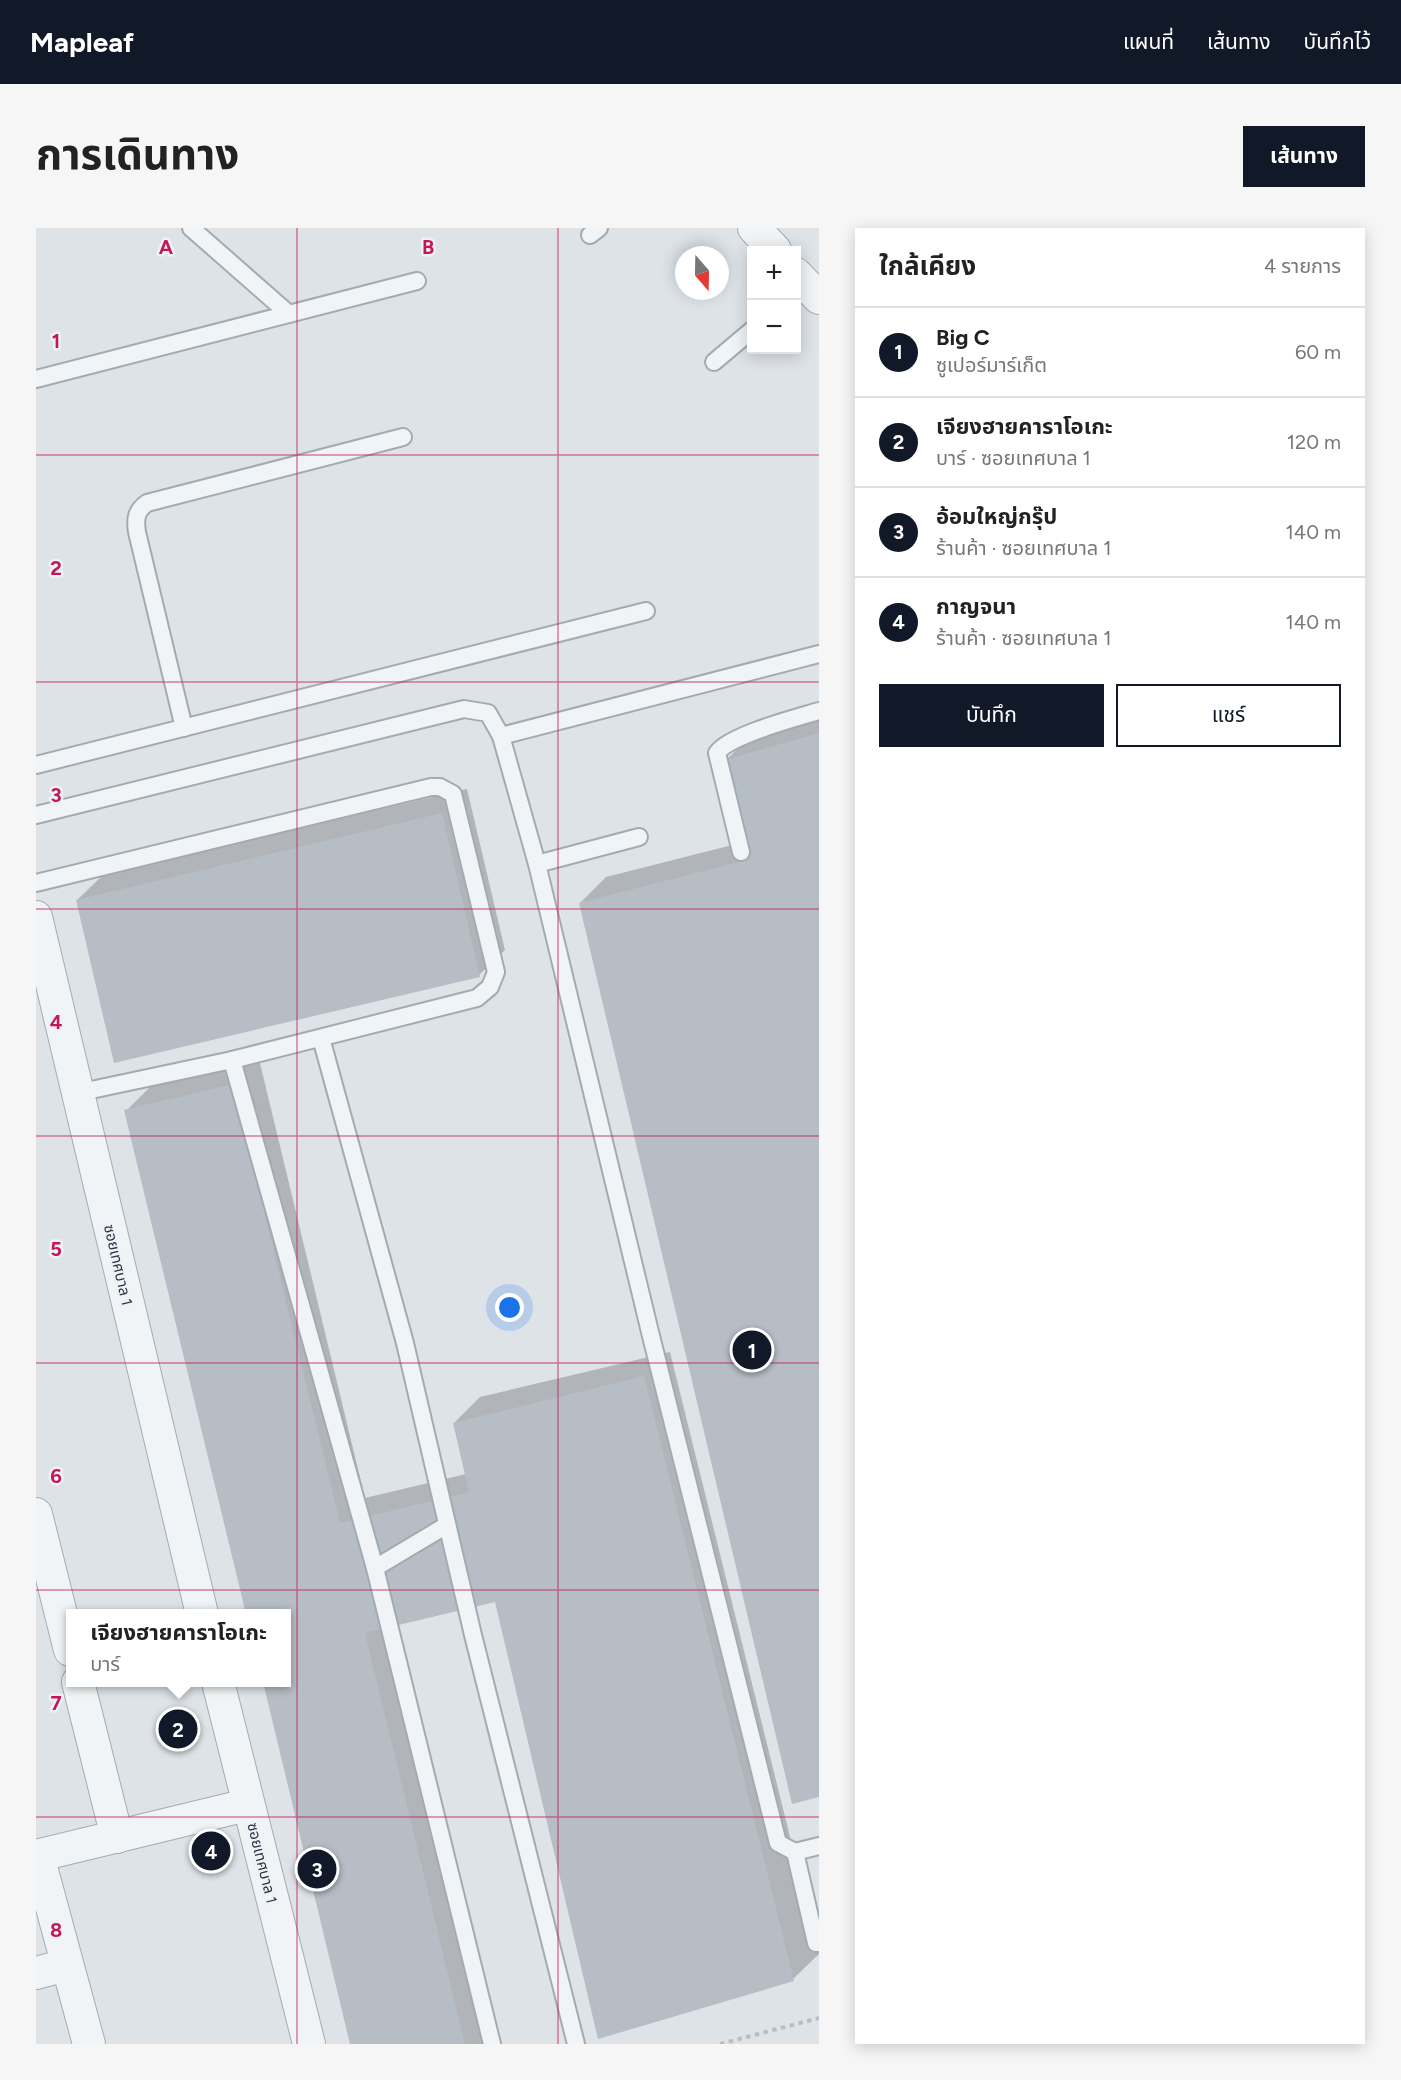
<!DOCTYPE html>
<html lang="th">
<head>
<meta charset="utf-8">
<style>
	body { margin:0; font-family:Figtree,"Noto Sans Thai",sans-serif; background:#f6f6f6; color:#222 }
	.controls { position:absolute; right:18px; top:18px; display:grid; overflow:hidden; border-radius:0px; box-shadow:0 3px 15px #0003 }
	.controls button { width:54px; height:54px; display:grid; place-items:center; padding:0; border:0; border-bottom:2px solid #e0e0e0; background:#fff; color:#222; font:30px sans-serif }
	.compass { position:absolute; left:639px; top:18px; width:54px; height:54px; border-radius:50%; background:#fff; box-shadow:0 3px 15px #0003; rotate:160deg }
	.you { position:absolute; left:474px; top:1080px; width:21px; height:21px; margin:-15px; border:4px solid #fff; border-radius:50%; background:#1a73e8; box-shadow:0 0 0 9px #1a73e833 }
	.badge { display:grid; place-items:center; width:39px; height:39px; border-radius:50%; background:#111827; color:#fff; font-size:20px; font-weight:700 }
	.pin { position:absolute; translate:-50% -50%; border:3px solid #fff; box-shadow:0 2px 6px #0006 }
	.popup { position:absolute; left:30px; top:1381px; width:225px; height:78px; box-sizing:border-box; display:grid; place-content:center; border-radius:0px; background:#fff; filter:drop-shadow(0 2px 4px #0005); font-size:20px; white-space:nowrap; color:#767676 }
	.popup b { font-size:22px; color:#222 }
	.popup::after { content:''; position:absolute; left:50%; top:100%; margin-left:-12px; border:12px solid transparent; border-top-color:#fff }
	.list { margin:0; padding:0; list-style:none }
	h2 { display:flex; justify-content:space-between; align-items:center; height:78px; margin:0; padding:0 24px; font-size:26px }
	h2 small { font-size:20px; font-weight:400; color:#767676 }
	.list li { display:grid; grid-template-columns:39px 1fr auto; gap:18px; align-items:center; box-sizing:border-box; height:90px; padding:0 24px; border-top:2px solid #e0e0e0 }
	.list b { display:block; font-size:22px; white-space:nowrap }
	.list p { margin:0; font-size:20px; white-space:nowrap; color:#767676 }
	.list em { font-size:20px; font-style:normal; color:#767676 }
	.actions { display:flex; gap:12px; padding:18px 24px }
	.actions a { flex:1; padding:14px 0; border:2px solid #111827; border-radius:0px; text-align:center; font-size:21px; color:#111827 }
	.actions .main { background:#111827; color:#fff }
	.map { position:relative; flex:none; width:783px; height:1816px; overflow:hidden; border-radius:0px }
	header { display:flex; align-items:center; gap:36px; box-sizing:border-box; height:84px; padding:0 30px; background:#111827; color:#fff }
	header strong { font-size:28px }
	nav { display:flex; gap:33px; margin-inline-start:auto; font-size:21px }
	.intro { display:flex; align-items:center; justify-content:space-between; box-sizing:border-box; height:144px; padding:0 36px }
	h1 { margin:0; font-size:42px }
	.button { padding:15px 27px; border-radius:0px; background:#111827; color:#fff; font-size:21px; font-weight:700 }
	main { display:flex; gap:36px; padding:0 36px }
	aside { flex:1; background:#fff; border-radius:0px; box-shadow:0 3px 15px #0003 }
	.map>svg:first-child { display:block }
	.shadow { fill:#0003 }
	.building { fill:#b6bdc5 }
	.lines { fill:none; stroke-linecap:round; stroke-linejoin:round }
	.lane-casing { stroke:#a3abb2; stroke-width:20 }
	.street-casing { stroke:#a3abb2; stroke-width:34 }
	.path { stroke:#b8bec3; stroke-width:4; stroke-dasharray:4.5 4.5; stroke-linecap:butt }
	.lane { stroke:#f1f4f6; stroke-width:16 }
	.street { stroke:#f1f4f6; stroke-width:32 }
	.grid { fill:none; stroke:#c2185b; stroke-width:1.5; stroke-opacity:0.55 }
	.labels { text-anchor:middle; stroke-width:5; stroke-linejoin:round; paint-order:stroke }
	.street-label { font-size:15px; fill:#27333f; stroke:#eef2f6 }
	.grid-label { font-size:20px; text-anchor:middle; font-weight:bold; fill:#c2185b; stroke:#eef2f6; stroke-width:5; stroke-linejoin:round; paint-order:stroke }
</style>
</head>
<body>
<header>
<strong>Mapleaf</strong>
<nav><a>แผนที่</a><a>เส้นทาง</a><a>บันทึกไว้</a></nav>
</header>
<div class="intro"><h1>การเดินทาง</h1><a class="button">เส้นทาง</a></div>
<main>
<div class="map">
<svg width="783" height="1816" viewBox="0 0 783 1816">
	<rect width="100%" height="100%" fill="#dee3e8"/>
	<g class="shadow">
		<polygon points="783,487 783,1567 544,675 570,649 712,613 690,532 716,507"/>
		<polygon points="431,561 469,722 443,747 41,672 67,647"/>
		<polygon points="223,831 329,1270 430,1246 418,1195 444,1169 634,1124 783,1726 757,1751 460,1372 359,1396 458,1804 446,1816 315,1816 250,1454 250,1386 90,883 116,857"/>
	</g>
	<g class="building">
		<polygon points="783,505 783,1569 756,1576 543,675 715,631 688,532"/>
		<polygon points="406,585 444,749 78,835 40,672"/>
		<polygon points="197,856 304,1295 433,1264 417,1195 608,1148 758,1753 562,1811 459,1374 329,1405 429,1816 314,1816 227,1454 250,1454 250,1386 210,1386 88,882"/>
	</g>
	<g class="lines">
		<defs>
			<g id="lane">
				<polyline points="155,0 253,86"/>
				<polyline points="554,7 563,0"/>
				<polyline points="678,134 716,102"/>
				<polyline points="0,151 381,53"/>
				<polyline points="783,426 465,508 501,636 614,1104 742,1615 759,1624 783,1618"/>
				<path d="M148 500 101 304C99 291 100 283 111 275L367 209"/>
				<polyline points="0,537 610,383"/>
				<polyline points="0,587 428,481 452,485 465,508"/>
				<path d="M705 624 681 525C693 507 760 490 783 483"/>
				<polyline points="501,636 603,609"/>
				<polyline points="0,655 395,559 404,559 417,566 460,744 454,759 441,770 196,832 41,865"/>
				<polyline points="285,810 369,1115 437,1407 540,1816"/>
				<polyline points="196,832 339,1340"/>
				<polyline points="411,1297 339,1340 456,1816"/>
				<polyline points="759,1624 780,1715 783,1715"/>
			</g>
			<g id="street">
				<polyline points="718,0 739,22"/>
				<polyline points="760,46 783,70"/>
				<polyline points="0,689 166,1386"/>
				<polyline points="0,1286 34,1422"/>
				<polyline points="42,1454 81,1609"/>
				<polyline points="182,1454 273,1816"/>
				<polyline points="0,1628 211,1577"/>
				<polyline points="2,1628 53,1816"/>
				<polyline points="0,1745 30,1737"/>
			</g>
		</defs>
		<use href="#lane" class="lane-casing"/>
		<use href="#street" class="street-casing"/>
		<polyline class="path" points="684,1816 783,1790"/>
		<use href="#lane" class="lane"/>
		<use href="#street" class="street"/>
	</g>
	<path class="grid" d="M261 0V1816M522 0V1816M0 227H783M0 454H783M0 681H783M0 908H783M0 1135H783M0 1362H783M0 1589H783"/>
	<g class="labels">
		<g class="street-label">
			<text transform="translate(82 1037) rotate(77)" y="5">ซอยเทศบาล 1</text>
			<text transform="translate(226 1635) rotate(76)" y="5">ซอยเทศบาล 1</text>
		</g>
	</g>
	<g class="grid-label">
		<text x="130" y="26">A</text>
		<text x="392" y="26">B</text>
		<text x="20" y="120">1</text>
		<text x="20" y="347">2</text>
		<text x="20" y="574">3</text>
		<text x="20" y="801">4</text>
		<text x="20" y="1028">5</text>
		<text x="20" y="1255">6</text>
		<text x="20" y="1482">7</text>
		<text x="20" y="1709">8</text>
	</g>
</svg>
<div class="controls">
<button>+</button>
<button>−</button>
</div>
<svg class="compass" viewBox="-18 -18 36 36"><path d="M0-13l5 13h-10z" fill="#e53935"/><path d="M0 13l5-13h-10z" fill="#767676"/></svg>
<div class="you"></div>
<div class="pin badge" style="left:716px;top:1122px">1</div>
<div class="pin badge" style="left:142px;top:1501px">2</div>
<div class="popup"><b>เจียงฮายคาราโอเกะ</b>บาร์</div>
<div class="pin badge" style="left:281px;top:1641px">3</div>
<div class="pin badge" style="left:175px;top:1623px">4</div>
</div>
<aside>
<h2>ใกล้เคียง<small>4 รายการ</small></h2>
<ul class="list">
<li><span class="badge">1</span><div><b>Big C</b><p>ซูเปอร์มาร์เก็ต</p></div><em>60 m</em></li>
<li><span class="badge">2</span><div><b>เจียงฮายคาราโอเกะ</b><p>บาร์ · ซอยเทศบาล 1</p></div><em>120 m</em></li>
<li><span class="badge">3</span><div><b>อ้อมใหญ่กรุ๊ป</b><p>ร้านค้า · ซอยเทศบาล 1</p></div><em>140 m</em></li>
<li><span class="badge">4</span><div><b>กาญจนา</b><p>ร้านค้า · ซอยเทศบาล 1</p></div><em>140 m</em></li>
</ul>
<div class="actions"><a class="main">บันทึก</a><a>แชร์</a></div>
</aside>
</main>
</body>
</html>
